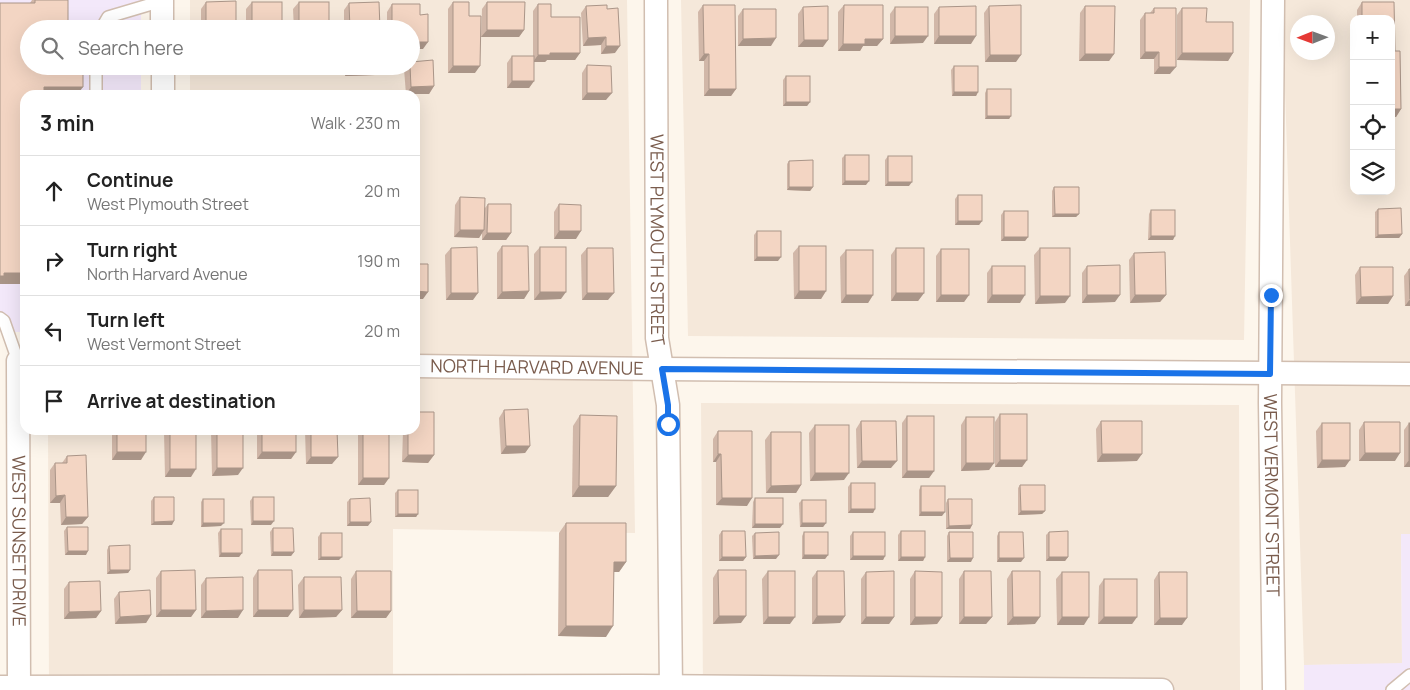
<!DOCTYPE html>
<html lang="en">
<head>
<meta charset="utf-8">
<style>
	body { margin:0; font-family:Manrope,sans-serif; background:#f6f6f6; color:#222 }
	.controls { position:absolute; right:15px; top:15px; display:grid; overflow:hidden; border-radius:10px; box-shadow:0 5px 20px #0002 }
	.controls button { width:45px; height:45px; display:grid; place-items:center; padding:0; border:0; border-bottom:1px solid #e0e0e0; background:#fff; color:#222; font:25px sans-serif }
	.compass { position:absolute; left:1290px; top:15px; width:45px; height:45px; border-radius:50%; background:#fff; box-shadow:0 5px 20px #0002; rotate:269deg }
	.stop { position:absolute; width:15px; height:15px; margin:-11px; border:4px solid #1a73e8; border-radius:50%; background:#fff }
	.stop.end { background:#1a73e8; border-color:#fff; box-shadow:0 1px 5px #0008 }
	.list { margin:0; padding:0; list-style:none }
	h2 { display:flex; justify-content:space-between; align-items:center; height:65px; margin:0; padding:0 20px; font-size:21px }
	h2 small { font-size:16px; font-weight:400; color:#767676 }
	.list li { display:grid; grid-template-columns:32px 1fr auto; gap:15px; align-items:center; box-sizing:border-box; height:70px; padding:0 20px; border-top:1px solid #e0e0e0 }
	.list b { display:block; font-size:19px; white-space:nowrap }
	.list p { margin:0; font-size:16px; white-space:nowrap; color:#767676 }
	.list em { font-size:16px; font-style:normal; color:#767676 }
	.icon { flex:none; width:28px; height:28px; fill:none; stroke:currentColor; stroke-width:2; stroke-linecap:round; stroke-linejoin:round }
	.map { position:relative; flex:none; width:1410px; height:690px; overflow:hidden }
	.search { position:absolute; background:#fff; box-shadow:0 5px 20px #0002; left:20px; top:20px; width:400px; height:55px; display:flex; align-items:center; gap:12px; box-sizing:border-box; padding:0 18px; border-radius:28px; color:#767676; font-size:19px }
	.panel { position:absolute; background:#fff; box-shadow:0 5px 20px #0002; left:20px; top:90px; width:400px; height:345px; border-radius:15px }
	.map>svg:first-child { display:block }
	.residential { fill:#f5e8da; fill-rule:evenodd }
	.education { fill:#f3e8fa }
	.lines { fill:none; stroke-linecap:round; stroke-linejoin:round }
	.lane-casing { stroke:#d1beb0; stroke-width:14 }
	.street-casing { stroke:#d1beb0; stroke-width:25 }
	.lane { stroke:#fff; stroke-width:11 }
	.street { stroke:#fff; stroke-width:22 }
	.wall { fill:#d1b7a8 }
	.shaded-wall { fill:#aa9588 }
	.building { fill:#f3d5c3; stroke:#aa9588 }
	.route { stroke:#1a73e8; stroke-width:6 }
	.labels { text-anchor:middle; stroke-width:5; stroke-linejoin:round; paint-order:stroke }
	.street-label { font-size:18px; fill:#7a5c4d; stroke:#fffaf3 }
</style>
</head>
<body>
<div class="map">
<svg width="1410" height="690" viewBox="0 0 1410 690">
	<rect width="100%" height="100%" fill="#fdf6ec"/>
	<g class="residential">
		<polygon points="190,0 627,0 635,533 393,529 393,690 49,690 48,430 415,430 415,95 190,95 190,66 411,66 411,29 190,29"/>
		<polygon points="681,0 1250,0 1244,340 688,336"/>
		<path d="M1282 0H1410V534L1401 535 1402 664 1304 665ZM1354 19H1391V191H1354ZM1298 22H1328V52H1298Z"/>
		<polygon points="701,403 1239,405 1240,690 703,690"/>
	</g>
	<g class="education">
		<polygon points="0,0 141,0 141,29 29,29 29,66 141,66 141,95 25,95 25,332 0,332"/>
		<polygon points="1401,534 1410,534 1410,690 1304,690 1304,665 1402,663"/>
	</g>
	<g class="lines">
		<defs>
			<g id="lane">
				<polyline points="101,29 108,17 162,1"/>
				<polyline points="96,95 96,66"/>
				<polyline points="0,318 4,321 18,361"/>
				<polyline points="1392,690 1410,675"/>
			</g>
			<g id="street">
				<polyline points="162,0 162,29"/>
				<path id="s1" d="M656 0 657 338 668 405 671 690"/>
				<path id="s2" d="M1273 0 1270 403 1274 690"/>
				<polyline points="163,66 163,95"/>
				<path id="s3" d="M18 361 19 690"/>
				<path id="s4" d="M415 366 662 369 1410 374"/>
				<polyline points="0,687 640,686 1162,690"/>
			</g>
		</defs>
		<use href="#lane" class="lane-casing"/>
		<use href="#street" class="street-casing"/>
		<use href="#lane" class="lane"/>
		<use href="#street" class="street"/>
	</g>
	<g class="wall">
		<polygon points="32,0 68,0 25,95 25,284 0,284 0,3 30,3"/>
		<polygon points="206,2 236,29 201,29 201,9"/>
		<polygon points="252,2 282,29 246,29 246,9"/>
		<polygon points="299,2 329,29 294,29 293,9"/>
		<polygon points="453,2 469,16 475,73 448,73 448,9"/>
		<polygon points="487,2 524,30 519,37 481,37 482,9"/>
		<polygon points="1362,2 1394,2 1395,51 1400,51 1401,109 1396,117 1391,117 1391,19 1357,19 1357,10"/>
		<polygon points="349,3 380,29 344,29 344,10"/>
		<polygon points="392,4 420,15 423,49 411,49 411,29 387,29 387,12"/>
		<polygon points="538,4 551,17 580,53 575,60 547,60 545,62 534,62 534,81 529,88 507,88 507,63 512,56 533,56 533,11"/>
		<polygon points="703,5 736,89 731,96 704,96 704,61 699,61 698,12"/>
		<polygon points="844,5 883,39 877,46 863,46 860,51 838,51 838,12"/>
		<polygon points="586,6 607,9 615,53 601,54 601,45 583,46 581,13"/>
		<polygon points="989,6 1016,62 985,62 984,13"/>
		<polygon points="1085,6 1114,54 1109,61 1079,61 1080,13"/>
		<polygon points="803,7 823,47 798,47 798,14"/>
		<polygon points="895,7 923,43 890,44 890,14"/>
		<polygon points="939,7 971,44 934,44 934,14"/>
		<polygon points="1154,8 1170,74 1154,74 1154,59 1140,59 1140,20 1145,13 1150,13"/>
		<polygon points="1182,8 1206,22 1233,53 1228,61 1177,60 1177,15"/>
		<polygon points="743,9 771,46 738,46 738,16"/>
		<polygon points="587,65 606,100 582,100 582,73"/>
		<polygon points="201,66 237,66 232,74 201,74"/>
		<polygon points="247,66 282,66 277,75 247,75"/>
		<polygon points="294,66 330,66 330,67 324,75 294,75"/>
		<polygon points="345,66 380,66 375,75 345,76"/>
		<polygon points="406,66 411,66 434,86 429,94 406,94 404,69"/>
		<polygon points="954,66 978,92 976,96 952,96 951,70"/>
		<polygon points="786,76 810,102 807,106 783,106 783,80"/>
		<polygon points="987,89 1011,116 1009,119 985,119 985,93"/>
		<polygon points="845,155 866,185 842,185 842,158"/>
		<polygon points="888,156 909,186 885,186 885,160"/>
		<polygon points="789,161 813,187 810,191 787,190 787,164"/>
		<polygon points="1054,187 1079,214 1076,217 1052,217 1052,191"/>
		<polygon points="958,195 982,221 979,225 955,225 955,199"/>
		<polygon points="460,197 485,208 488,204 511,233 506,240 482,240 482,233 479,238 454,237 455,205"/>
		<polygon points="559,204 576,239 554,239 554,212"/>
		<polygon points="1378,209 1402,234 1399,238 1375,238 1375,212"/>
		<polygon points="1151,210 1173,240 1148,240 1149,214"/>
		<polygon points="1004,211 1028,237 1025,241 1001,241 1001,215"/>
		<polygon points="757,231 778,261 754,261 754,235"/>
		<polygon points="502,246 529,291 524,299 497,299 497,253"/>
		<polygon points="799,246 826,291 821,299 794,299 793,253"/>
		<polygon points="540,247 561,299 534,300 534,254"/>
		<polygon points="451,248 473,300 446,300 445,255"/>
		<polygon points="587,248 608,300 582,300 581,255"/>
		<polygon points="896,248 924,293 918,301 891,301 891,255"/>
		<polygon points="1040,248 1065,303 1035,304 1034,255"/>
		<polygon points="941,249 969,295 964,302 936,302 936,256"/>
		<polygon points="846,250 873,295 868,303 841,303 840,257"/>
		<polygon points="1134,253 1166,295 1160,302 1130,303 1129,260"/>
		<polygon points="992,266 1020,303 987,303 987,273"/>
		<polygon points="1087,266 1115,302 1082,303 1082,273"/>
		<polygon points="1360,267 1393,296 1388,304 1356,304 1355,275"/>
		<polygon points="1409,269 1410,306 1405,306 1404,276"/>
		<polygon points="504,410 530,446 525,453 501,454 499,418"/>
		<polygon points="1000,414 1027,460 1022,467 995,467 995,422"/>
		<polygon points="580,415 616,486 608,497 572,497 573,426"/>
		<polygon points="907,416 934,471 929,478 902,478 902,423"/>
		<polygon points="966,417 994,463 989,470 961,471 961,425"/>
		<polygon points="861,421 891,468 857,468 856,429"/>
		<polygon points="1101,421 1137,461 1097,462 1096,429"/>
		<polygon points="1364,422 1395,461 1359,461 1359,430"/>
		<polygon points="1322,423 1350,460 1345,467 1317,468 1316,431"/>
		<polygon points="1409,423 1410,467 1404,467 1404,430"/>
		<polygon points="815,425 844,480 810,481 809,433"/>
		<polygon points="112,430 146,430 141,460 112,460"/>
		<polygon points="165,430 196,430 191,477 165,477 164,431"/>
		<polygon points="211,430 243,430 238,475 212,476"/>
		<polygon points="257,430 296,430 296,452 291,459 257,459"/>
		<polygon points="305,430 337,430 332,464 306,464"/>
		<polygon points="358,430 389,430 389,478 384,485 358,485"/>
		<polygon points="403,430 415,430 434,455 428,463 402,462"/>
		<polygon points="718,431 747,506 716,505 716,462 713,462 713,439"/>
		<polygon points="771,432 801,485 796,493 766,493 765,440"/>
		<polygon points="67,456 88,517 82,524 61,525 60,503 50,503 50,470 55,463 62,463"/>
		<polygon points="851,483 875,509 873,513 848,513 848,487"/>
		<polygon points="1020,485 1045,511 1042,514 1018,515 1018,488"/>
		<polygon points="921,486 942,516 919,516 919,490"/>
		<polygon points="398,490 418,514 416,517 395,517 395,493"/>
		<polygon points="154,497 172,525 151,525 151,501"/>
		<polygon points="253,497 271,525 251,525 250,501"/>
		<polygon points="755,498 780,528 752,528 753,502"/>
		<polygon points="203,499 221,526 201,527 201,502"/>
		<polygon points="350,499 368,526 347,526 347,502"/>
		<polygon points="948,499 972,525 970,529 946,529 946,503"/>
		<polygon points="802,500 826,523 823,527 800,527 799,503"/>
		<polygon points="566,523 626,562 619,572 614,572 606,637 558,636 559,533"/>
		<polygon points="67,527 86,555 65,555 64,531"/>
		<polygon points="273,528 294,552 291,556 271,556 270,532"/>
		<polygon points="221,529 242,553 239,557 219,557 218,533"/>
		<polygon points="722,531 746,557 743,561 719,561 719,535"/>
		<polygon points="901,531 925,557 923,561 898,561 898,535"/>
		<polygon points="804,532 828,555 825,559 802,559 802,536"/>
		<polygon points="853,532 885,556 883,560 850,560 850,536"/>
		<polygon points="949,532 971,562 947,562 947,536"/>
		<polygon points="999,532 1021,562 997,562 997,536"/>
		<polygon points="1049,532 1068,557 1065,561 1046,561 1046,535"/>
		<polygon points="321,533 339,560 318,560 318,537"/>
		<polygon points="755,533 776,559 753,559 752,536"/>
		<polygon points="109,546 130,570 128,573 107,574 107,550"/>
		<polygon points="258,570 288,617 253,617 253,578"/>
		<polygon points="718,570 741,623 713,624 713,578"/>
		<polygon points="161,571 196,610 191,617 156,617 156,578"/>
		<polygon points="356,571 391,611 386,618 351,618 351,579"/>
		<polygon points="768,571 790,624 763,624 762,579"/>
		<polygon points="817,571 845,616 840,623 812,624 812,578"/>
		<polygon points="915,571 942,617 937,624 910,625 910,579"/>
		<polygon points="964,571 992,617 986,624 959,624 959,579"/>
		<polygon points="1012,571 1035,624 1007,625 1007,579"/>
		<polygon points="866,572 894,617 889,624 861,624 861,579"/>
		<polygon points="1062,572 1084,625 1057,625 1056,579"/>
		<polygon points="1159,572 1182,625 1154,625 1154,580"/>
		<polygon points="304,577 342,610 336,617 299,618 298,585"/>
		<polygon points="206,578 238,618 201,618 201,585"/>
		<polygon points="1104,579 1137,617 1132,624 1098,624 1099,586"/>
		<polygon points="69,582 101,611 96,618 64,619 64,589"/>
		<polygon points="119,592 151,615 146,623 115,624 114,599"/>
	</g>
	<g class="shaded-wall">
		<polygon points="487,30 524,30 519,37 481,37"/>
		<polygon points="895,36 928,36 923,43 890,44"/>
		<polygon points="939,36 976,36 971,44 934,44"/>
		<polygon points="606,37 601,45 583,46 588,38"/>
		<polygon points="776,38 771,46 738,46 743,39"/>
		<polygon points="865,39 883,39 877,46 863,46 860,51 838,51 843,44"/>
		<polygon points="804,40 828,40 823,47 798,47"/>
		<polygon points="411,42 428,42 423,49 411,49"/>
		<polygon points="606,46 620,46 615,53 601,54"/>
		<polygon points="1145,52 1159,52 1154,59 1140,59"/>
		<polygon points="550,53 580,53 575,60 547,60 545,62 533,62 538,55"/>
		<polygon points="1182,53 1233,53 1228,61 1177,60"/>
		<polygon points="704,54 709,54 704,61 699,61"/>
		<polygon points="1085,54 1114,54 1109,61 1079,61"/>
		<polygon points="990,55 1021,55 1016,62 985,62"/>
		<polygon points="453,66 480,66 475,73 448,73"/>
		<polygon points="206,67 237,67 232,74 201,74"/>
		<polygon points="252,67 282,67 277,75 247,75"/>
		<polygon points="330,67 324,75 294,75 299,68"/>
		<polygon points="1159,67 1176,67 1170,74 1154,74"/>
		<polygon points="350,68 381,68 375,75 345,76"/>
		<polygon points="512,81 534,81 529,88 507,88"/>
		<polygon points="434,86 429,94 406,94 411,87"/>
		<polygon points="44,87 83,87 77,95 39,95"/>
		<polygon points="709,89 736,89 731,96 704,96"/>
		<polygon points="954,92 978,92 976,96 952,96"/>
		<polygon points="587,93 612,93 606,100 582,100"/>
		<polygon points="786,102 810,102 807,106 783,106"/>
		<polygon points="1391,109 1401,109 1396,117 1391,117"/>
		<polygon points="987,116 1011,116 1009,119 985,119"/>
		<polygon points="845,181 869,181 866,185 842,185"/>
		<polygon points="888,182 912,182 909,186 885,186"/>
		<polygon points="789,187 813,187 810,191 787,190"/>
		<polygon points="1055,214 1079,214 1076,217 1052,217"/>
		<polygon points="958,221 982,221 979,225 955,225"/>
		<polygon points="460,230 484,230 479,238 454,237"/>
		<polygon points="559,231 581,231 576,239 554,239"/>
		<polygon points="487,233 511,233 506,240 482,240"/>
		<polygon points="1402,234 1399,238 1375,238 1378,235"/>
		<polygon points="1151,236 1175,236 1173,240 1148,240"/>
		<polygon points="1004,237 1028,237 1025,241 1001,241"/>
		<polygon points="757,257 781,257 778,261 754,261"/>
		<polygon points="4,273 25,273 25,284 0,284 0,276"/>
		<polygon points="415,291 428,292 423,299 415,299"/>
		<polygon points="529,291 524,299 497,299 502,292"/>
		<polygon points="799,291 826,291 821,299 794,299"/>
		<polygon points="540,292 566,292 561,299 534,300"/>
		<polygon points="451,293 478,293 473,300 446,300"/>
		<polygon points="587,293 614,293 608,300 582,300"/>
		<polygon points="896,293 924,293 918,301 891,301"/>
		<polygon points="846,295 873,295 868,303 841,303"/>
		<polygon points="941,295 969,295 964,302 936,302"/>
		<polygon points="992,295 1025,295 1020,303 987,303"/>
		<polygon points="1087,295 1120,295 1115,302 1082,303"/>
		<polygon points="1135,295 1166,295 1160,302 1130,303"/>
		<polygon points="1040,296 1070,296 1065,303 1035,304"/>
		<polygon points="1393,296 1388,304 1356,304 1361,297"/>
		<polygon points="1410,299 1410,306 1405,306"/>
		<polygon points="506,446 530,446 525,453 501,454"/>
		<polygon points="117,452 146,452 141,460 112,460"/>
		<polygon points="262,452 296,452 291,459 257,459"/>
		<polygon points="1365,453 1400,453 1395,461 1359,461"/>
		<polygon points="718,454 721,454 716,462 713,462"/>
		<polygon points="1102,454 1142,454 1137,461 1097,462"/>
		<polygon points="408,455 434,455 428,463 402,462"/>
		<polygon points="311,457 338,457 332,464 306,464"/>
		<polygon points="1000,460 1027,460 1022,467 995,467"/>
		<polygon points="1322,460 1350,460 1345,467 1317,468"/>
		<polygon points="1409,460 1410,460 1410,467 1404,467"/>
		<polygon points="862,461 897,461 891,468 857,468"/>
		<polygon points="966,463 994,463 989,470 961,471"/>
		<polygon points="217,468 243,468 238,475 212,476"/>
		<polygon points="170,469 196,469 191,477 165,477"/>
		<polygon points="907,471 934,471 929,478 902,478"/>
		<polygon points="815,473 849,473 844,480 810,481"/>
		<polygon points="363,478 389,478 384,485 358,485"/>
		<polygon points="801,485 796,493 766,493 771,486"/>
		<polygon points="579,486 616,486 608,497 572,497"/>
		<polygon points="65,495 60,503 50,503 56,496"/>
		<polygon points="722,498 752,498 747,506 716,505"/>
		<polygon points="851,509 875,509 873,513 848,513"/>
		<polygon points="1021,511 1045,511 1042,514 1018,515"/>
		<polygon points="921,512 945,512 942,516 919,516"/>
		<polygon points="398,514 418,514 416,517 395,517"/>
		<polygon points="66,517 88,517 82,524 61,525"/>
		<polygon points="174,521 172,525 151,525 154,522"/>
		<polygon points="253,521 274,521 271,525 251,525"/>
		<polygon points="350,522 371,522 368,526 347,526"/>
		<polygon points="203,523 224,523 221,526 201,527"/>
		<polygon points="802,523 826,523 823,527 800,527"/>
		<polygon points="755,524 783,524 780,528 752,528"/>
		<polygon points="972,525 970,529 946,529 949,526"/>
		<polygon points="68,551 88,551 86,555 65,555"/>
		<polygon points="273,552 294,552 291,556 271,556"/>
		<polygon points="221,553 242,553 239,557 219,557"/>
		<polygon points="779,555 776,559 753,559 755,556"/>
		<polygon points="804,555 828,555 825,559 802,559"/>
		<polygon points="853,556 885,556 883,560 850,560"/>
		<polygon points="321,557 342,557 339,560 318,560"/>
		<polygon points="722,557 746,557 743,561 719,561"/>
		<polygon points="901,557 925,557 923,561 898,561"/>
		<polygon points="1049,557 1068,557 1065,561 1046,561"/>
		<polygon points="950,558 973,558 971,562 947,562"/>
		<polygon points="999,558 1024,558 1021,562 997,562"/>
		<polygon points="614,562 626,562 619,572 606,572"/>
		<polygon points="110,570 130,570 128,573 107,574"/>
		<polygon points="161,610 196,610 191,617 156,617"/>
		<polygon points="243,610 238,618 201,618 206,611"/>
		<polygon points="258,610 293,610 288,617 253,617"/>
		<polygon points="304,610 342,610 336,617 299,618"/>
		<polygon points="101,611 96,618 64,619 69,612"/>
		<polygon points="357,611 391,611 386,618 351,618"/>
		<polygon points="151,615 146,623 115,624 120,617"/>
		<polygon points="719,616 746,616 741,623 713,624"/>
		<polygon points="817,616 845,616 840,623 812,624"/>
		<polygon points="768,617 795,617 790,624 763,624"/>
		<polygon points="866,617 894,617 889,624 861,624"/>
		<polygon points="915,617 942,617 937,624 910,625"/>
		<polygon points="964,617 992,617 986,624 959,624"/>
		<polygon points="1013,617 1040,617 1035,624 1007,625"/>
		<polygon points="1062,617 1089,617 1084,625 1057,625"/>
		<polygon points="1104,617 1137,617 1132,624 1098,624"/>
		<polygon points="1160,618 1187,618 1182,625 1154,625"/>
		<polygon points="566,626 613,626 606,637 558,636"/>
	</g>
	<g class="building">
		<polygon points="35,0 68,0 68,29 29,29 29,66 83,66 83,87 44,87 44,95 25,95 25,273 4,273 4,276 0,276 0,3 35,3"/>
		<polygon points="236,1 236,29 206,29 206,2"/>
		<rect x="252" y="2" width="30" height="27"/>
		<rect x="299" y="2" width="30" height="27"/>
		<polygon points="379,2 380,29 350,29 349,3"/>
		<polygon points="453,2 469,2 469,16 481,16 480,66 453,66"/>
		<polygon points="487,2 525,2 524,30 487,30"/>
		<polygon points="1362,2 1394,2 1395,51 1400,51 1401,109 1391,109 1391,19 1362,19"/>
		<polygon points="392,4 420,4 420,15 428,14 428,42 411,42 411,29 392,29"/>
		<polygon points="538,4 551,4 551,17 580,17 580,53 550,53 550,55 538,55"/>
		<polygon points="607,5 607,9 618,8 620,46 606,46 606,37 588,38 586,6"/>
		<polygon points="703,5 735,5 736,89 709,89 709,54 704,54"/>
		<polygon points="844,5 883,5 883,39 865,39 865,44 843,44"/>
		<polygon points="1021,5 1021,55 990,55 989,6"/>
		<polygon points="828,6 828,40 804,40 803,7"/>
		<polygon points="976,6 976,36 939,36 939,7"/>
		<polygon points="1085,6 1115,6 1114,54 1085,54"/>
		<rect x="895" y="7" width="33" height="29"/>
		<polygon points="1154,8 1176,8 1176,67 1159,67 1159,52 1145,52 1145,13 1154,13"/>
		<polygon points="1182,8 1207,8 1206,22 1233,22 1233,53 1182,53"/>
		<polygon points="743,9 776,9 776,38 743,39"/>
		<rect x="512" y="56" width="22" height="25"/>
		<polygon points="433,60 434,86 411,87 410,66 411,66 411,62"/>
		<polygon points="587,65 611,66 612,93 587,93"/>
		<rect x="206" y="66" width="31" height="1"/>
		<rect x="252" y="66" width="30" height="1"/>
		<polygon points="299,66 330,66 330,67 299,68"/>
		<polygon points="350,66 380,66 381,68 350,68"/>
		<rect x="954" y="66" width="24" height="26"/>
		<rect x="786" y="76" width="24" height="26"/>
		<rect x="987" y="89" width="24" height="27"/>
		<rect x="845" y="155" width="24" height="26"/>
		<rect x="888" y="156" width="24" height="26"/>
		<polygon points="813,160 813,187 789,187 789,161"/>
		<polygon points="1054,187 1079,187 1079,214 1055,214"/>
		<rect x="958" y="195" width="24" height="26"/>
		<polygon points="460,197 485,198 484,230 460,230"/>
		<polygon points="488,204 511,204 511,233 487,233"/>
		<polygon points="559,204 581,205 581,231 559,231"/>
		<polygon points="1401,208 1402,234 1378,235 1378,209"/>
		<rect x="1151" y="210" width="24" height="26"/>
		<rect x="1004" y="211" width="24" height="26"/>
		<rect x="757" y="231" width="24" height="26"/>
		<polygon points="502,246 528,246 529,291 502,292"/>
		<rect x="799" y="246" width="27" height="45"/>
		<polygon points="477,247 478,293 451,293 451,248"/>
		<rect x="540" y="247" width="26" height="45"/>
		<polygon points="587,248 613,248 614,293 587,293"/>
		<rect x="896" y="248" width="28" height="45"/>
		<rect x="1040" y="248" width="30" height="48"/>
		<rect x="941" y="249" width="28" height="46"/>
		<rect x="846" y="250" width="27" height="45"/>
		<polygon points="1165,252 1166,295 1135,295 1134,253"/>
		<polygon points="415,264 428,264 428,292 415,291"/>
		<polygon points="1120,265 1120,295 1087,295 1087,266"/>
		<rect x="992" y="266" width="33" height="29"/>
		<polygon points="1360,267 1393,267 1393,296 1361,297"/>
		<polygon points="1409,269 1410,269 1410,299"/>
		<polygon points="528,409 530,446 506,446 504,410"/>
		<polygon points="415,412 434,412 434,455 408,455 408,430 415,430"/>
		<rect x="1000" y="414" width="27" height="46"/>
		<polygon points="580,415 617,416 616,486 579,486"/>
		<rect x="907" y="416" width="27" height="55"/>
		<rect x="966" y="417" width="28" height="46"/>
		<polygon points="861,421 896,421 897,461 862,461"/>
		<polygon points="1101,421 1142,421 1142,454 1102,454"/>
		<polygon points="1364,422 1400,422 1400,453 1365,453"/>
		<rect x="1322" y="423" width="28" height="37"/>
		<rect x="1409" y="423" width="1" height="37"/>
		<rect x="815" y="425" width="34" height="48"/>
		<rect x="117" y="430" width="29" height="22"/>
		<rect x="170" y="430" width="26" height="39"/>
		<rect x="217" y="430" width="26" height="38"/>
		<rect x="262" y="430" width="34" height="22"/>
		<polygon points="311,430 337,430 338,457 311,457"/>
		<rect x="363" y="430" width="26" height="48"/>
		<polygon points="718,431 752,431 752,498 722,498 721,454 718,454"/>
		<polygon points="771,432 801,432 801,485 771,486"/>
		<polygon points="86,455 88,517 66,517 65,495 56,496 55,463 67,463 67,456"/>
		<rect x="851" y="483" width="24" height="26"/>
		<polygon points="1020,485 1045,485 1045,511 1021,511"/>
		<rect x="921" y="486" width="24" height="26"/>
		<rect x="398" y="490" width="20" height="24"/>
		<polygon points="154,497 174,497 174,521 154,522"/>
		<rect x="253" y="497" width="21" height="24"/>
		<polygon points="370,498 371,522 350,522 350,499"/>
		<rect x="755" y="498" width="28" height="26"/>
		<rect x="203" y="499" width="21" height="24"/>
		<polygon points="948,499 972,499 972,525 949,526"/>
		<rect x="802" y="500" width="24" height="23"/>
		<polygon points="566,523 626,523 626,562 614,562 613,626 566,626"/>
		<polygon points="67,527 88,527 88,551 68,551"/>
		<polygon points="273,528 293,528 294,552 273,552"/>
		<rect x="221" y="529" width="21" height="24"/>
		<polygon points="722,531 745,531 746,557 722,557"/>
		<rect x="901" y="531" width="24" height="26"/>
		<polygon points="1068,531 1068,557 1049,557 1049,532"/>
		<polygon points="779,532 779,555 755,556 755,533"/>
		<rect x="804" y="532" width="24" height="23"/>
		<rect x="853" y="532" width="32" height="24"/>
		<polygon points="949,532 973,532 973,558 950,558"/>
		<polygon points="999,532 1023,532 1024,558 999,558"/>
		<rect x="321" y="533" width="21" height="24"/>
		<polygon points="130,545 130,570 110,570 109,546"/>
		<polygon points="195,570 196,610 161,610 161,571"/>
		<polygon points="258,570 292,570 293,610 258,610"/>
		<polygon points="718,570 746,570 746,616 719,616"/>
		<polygon points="356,571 391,571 391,611 357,611"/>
		<rect x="768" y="571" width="27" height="46"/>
		<polygon points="817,571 844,571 845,616 817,616"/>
		<polygon points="894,571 894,617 866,617 866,572"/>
		<polygon points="915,571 942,572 942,617 915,617"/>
		<polygon points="964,571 991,571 992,617 964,617"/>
		<polygon points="1012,571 1040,571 1040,617 1013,617"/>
		<rect x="1062" y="572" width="27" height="45"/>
		<polygon points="1159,572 1187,572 1187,618 1160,618"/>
		<polygon points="243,577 243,610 206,611 206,578"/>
		<polygon points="304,577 341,577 342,610 304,610"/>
		<rect x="1104" y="579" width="33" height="38"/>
		<polygon points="100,581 101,611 69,612 69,582"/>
		<polygon points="150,590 151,615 120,617 119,592"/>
	</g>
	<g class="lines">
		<polyline class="route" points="668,424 668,405 662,369 1270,374 1271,295"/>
	</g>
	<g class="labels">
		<g class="street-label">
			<text dy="6" stroke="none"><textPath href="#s1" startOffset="240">WEST PLYMOUTH STREET</textPath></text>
			<text dy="6" stroke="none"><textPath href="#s4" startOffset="122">NORTH HARVARD AVENUE</textPath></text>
			<text dy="6" stroke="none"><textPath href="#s2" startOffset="495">WEST VERMONT STREET</textPath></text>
			<text dy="6" stroke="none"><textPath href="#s3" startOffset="180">WEST SUNSET DRIVE</textPath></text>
		</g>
	</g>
</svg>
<div class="controls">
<button>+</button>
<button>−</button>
<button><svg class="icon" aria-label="locate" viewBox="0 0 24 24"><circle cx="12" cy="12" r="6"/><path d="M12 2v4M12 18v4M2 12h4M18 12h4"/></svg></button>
<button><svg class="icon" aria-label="layers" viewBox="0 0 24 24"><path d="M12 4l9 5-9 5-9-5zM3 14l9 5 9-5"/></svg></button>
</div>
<svg class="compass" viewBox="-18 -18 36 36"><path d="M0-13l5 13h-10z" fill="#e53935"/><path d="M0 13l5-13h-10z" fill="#767676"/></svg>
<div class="stop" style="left:668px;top:424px"></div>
<div class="stop end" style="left:1271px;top:295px"></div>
<div class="search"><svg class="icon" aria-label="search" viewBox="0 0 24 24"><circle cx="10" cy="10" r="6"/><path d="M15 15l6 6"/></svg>Search here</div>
<section class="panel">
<h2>3 min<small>Walk · 230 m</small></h2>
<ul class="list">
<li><svg class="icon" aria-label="ahead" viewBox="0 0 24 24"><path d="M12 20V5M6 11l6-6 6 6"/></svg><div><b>Continue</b><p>West Plymouth Street</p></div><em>20 m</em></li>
<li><svg class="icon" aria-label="right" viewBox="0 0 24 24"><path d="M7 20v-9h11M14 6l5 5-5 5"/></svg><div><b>Turn right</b><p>North Harvard Avenue</p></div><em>190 m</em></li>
<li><svg class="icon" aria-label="left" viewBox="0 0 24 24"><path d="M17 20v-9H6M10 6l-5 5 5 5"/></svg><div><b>Turn left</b><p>West Vermont Street</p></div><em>20 m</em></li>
<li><svg class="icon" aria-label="arrive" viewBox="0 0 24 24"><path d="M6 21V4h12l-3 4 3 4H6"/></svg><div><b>Arrive at destination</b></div></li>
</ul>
</section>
</div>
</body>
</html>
